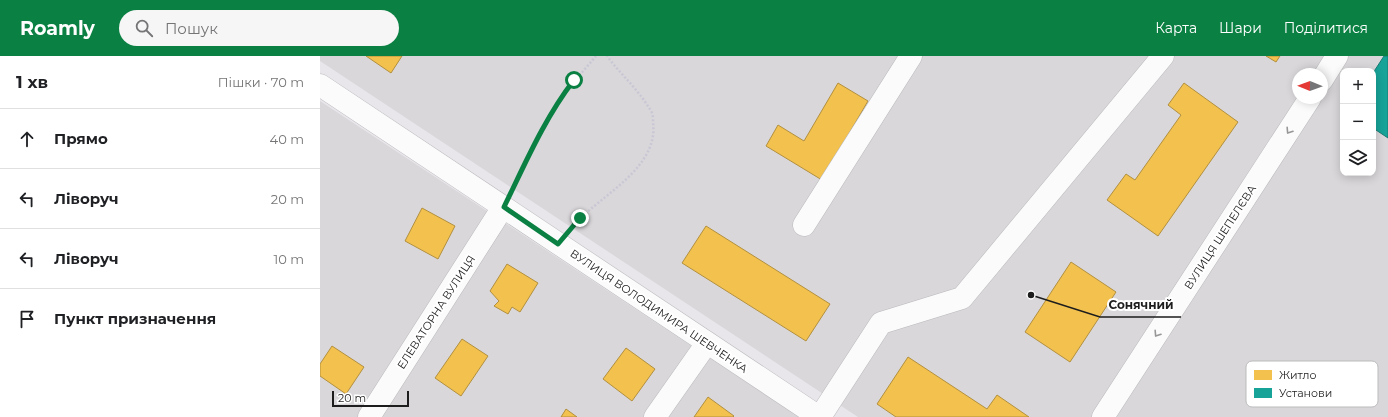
<!DOCTYPE html>
<html lang="uk">
<head>
<meta charset="utf-8">
<style>
	body { margin:0; font-family:Montserrat,sans-serif; background:#f6f6f6; color:#202124 }
	.controls { position:absolute; right:12px; top:12px; display:grid; overflow:hidden; border-radius:8px; box-shadow:0 2px 10px #0003 }
	.controls button { width:36px; height:36px; display:grid; place-items:center; padding:0; border:0; border-bottom:1px solid #e0e0e0; background:#fff; color:#202124; font:20px sans-serif }
	.compass { position:absolute; left:972px; top:12px; width:36px; height:36px; border-radius:50%; background:#fff; box-shadow:0 2px 10px #0003; rotate:271deg }
	.scale { position:absolute; left:12px; bottom:10px; width:77px; box-sizing:border-box; padding-left:4px; border:2px solid #1d1d1d; border-top:0; font-size:11px; line-height:14px; white-space:nowrap; color:#1d1d1d; -webkit-text-stroke:3px #fff; paint-order:stroke }
	.stop { position:absolute; width:12px; height:12px; margin:-9px; border:3px solid #0b8043; border-radius:50%; background:#fff }
	.stop.end { background:#0b8043; border-color:#fff; box-shadow:0 1px 4px #0008 }
	.list { margin:0; padding:0; list-style:none }
	h2 { display:flex; justify-content:space-between; align-items:center; height:52px; margin:0; padding:0 16px; font-size:17px }
	h2 small { font-size:13px; font-weight:400; color:#757577 }
	.list li { display:grid; grid-template-columns:26px 1fr auto; gap:12px; align-items:center; box-sizing:border-box; height:60px; padding:0 16px; border-top:1px solid #e0e0e0 }
	.list b { display:block; font-size:15px; white-space:nowrap }
	.list em { font-size:13px; font-style:normal; color:#757577 }
	.icon { flex:none; width:22px; height:22px; fill:none; stroke:currentColor; stroke-width:2; stroke-linecap:round; stroke-linejoin:round }
	.map { position:relative; flex:none; width:1068px; height:361px; overflow:hidden }
	header { display:flex; align-items:center; gap:24px; box-sizing:border-box; height:56px; padding:0 20px; background:#0b8043; color:#fff }
	header strong { font-size:19px }
	nav { display:flex; gap:22px; margin-inline-start:auto; font-size:14px }
	.search { width:280px; height:36px; background:#f6f6f6; display:flex; align-items:center; gap:10px; box-sizing:border-box; padding:0 14px; border-radius:22px; color:#757577; font-size:15px }
	main { display:flex }
	aside { flex:1; background:#fff }
	.map>svg:first-child { display:block }
	.residential { fill:#d9d7da; fill-rule:evenodd }
	.homes { fill:#f2c14e; stroke:#b2903f }
	.public { fill:#17a398; stroke:#197b73 }
	.lines { fill:none; stroke-linecap:round; stroke-linejoin:round }
	.minor-casing { stroke:#bab9bb; stroke-width:23 }
	.tertiary-casing { stroke:#bab9bb; stroke-width:23 }
	.path { stroke:#c9c7d4; stroke-width:2.5; stroke-dasharray:2 2; stroke-linecap:butt }
	.minor { stroke:#fcfbfc; stroke-width:22 }
	.tertiary { stroke:#fcfbfc; stroke-width:22 }
	.oneway { stroke:#989798 }
	.route { stroke:#0b8043; stroke-width:5 }
	.labels { text-anchor:middle; stroke-width:4; stroke-linejoin:round; paint-order:stroke }
	.street-label { font-size:11px; fill:#1d1d1d; stroke:#fff }
	.key { fill:#fff; stroke:#bbb; stroke-width:1 }
	.key-label { font-size:11px; fill:#1d1d1d }
	.leader { fill:none; stroke:#1d1d1d; stroke-width:1.5 }
	.callout-dot { fill:#1d1d1d; stroke:#fff; stroke-width:1.5 }
	.callout-label { font-size:12px; text-anchor:middle; font-weight:bold; fill:#1d1d1d; stroke:#fff; stroke-width:4; stroke-linejoin:round; paint-order:stroke }
</style>
</head>
<body>
<header>
<strong>Roamly</strong>
<div class="search"><svg class="icon" aria-label="search" viewBox="0 0 24 24"><circle cx="10" cy="10" r="6"/><path d="M15 15l6 6"/></svg>Пошук</div>
<nav><a>Карта</a><a>Шари</a><a>Поділитися</a></nav>
</header>
<main>
<aside>
<h2>1 хв<small>Пішки · 70 m</small></h2>
<ul class="list">
<li><svg class="icon" aria-label="ahead" viewBox="0 0 24 24"><path d="M12 20V5M6 11l6-6 6 6"/></svg><div><b>Прямо</b></div><em>40 m</em></li>
<li><svg class="icon" aria-label="left" viewBox="0 0 24 24"><path d="M17 20v-9H6M10 6l-5 5 5 5"/></svg><div><b>Ліворуч</b></div><em>20 m</em></li>
<li><svg class="icon" aria-label="left" viewBox="0 0 24 24"><path d="M17 20v-9H6M10 6l-5 5 5 5"/></svg><div><b>Ліворуч</b></div><em>10 m</em></li>
<li><svg class="icon" aria-label="arrive" viewBox="0 0 24 24"><path d="M6 21V4h12l-3 4 3 4H6"/></svg><div><b>Пункт призначення</b></div></li>
</ul>
</aside>
<div class="map">
<svg width="1068" height="361" viewBox="0 0 1068 361">
	<rect width="100%" height="100%" fill="#e9e6eb"/>
	<g class="residential">
		<path d="M0 0H1068V361H538L0 5ZM1023 15H1053V117H1023ZM978 18H1002V42H978Z"/>
		<polygon points="0,45 479,361 0,361"/>
	</g>
	<g class="homes">
		<polygon points="46,0 82,0 71,17"/>
		<polygon points="946,0 960,0 956,6"/>
		<polygon points="518,27 548,45 502,124 446,90 458,69 484,85"/>
		<polygon points="864,27 918,66 838,180 787,144 806,118 815,124 861,59 848,49"/>
		<polygon points="102,152 135,170 118,203 85,185"/>
		<polygon points="386,170 510,248 486,285 362,207"/>
		<polygon points="751,206 796,236 750,306 705,276"/>
		<polygon points="187,208 218,227 200,256 192,251 188,258 174,250 179,245 170,235"/>
		<polygon points="142,283 168,300 141,340 115,322"/>
		<polygon points="12,290 44,311 26,338 0,320 0,308"/>
		<polygon points="306,292 335,313 312,345 283,323"/>
		<polygon points="588,301 667,353 677,339 709,361 576,361 557,348"/>
		<polygon points="388,341 414,360 413,361 374,361"/>
		<polygon points="246,353 257,361 241,361"/>
	</g>
	<polygon class="public" points="1064,0 1068,0 1068,82 1053,72 1053,17"/>
	<g class="lines">
		<defs>
			<g id="minor">
				<polyline points="0,29 499,361"/>
				<polyline points="484,169 591,0"/>
				<polyline points="49,361 183,151"/>
				<polyline points="335,361 387,287"/>
				<polyline points="500,361 561,267 642,242 843,0"/>
			</g>
			<g id="tertiary">
				<polyline points="1002,24 1017,0"/>
				<polyline points="783,361 990,42"/>
			</g>
		</defs>
		<use href="#minor" class="minor-casing"/>
		<use href="#tertiary" class="tertiary-casing"/>
		<g class="path">
			<polyline points="194,129 241,41 276,0"/>
			<path d="M254 169C280 139 339 113 333 66 333 62 333 58 331 55 319 34 301 19 287 0"/>
		</g>
		<use href="#minor" class="minor"/>
		<use href="#tertiary" class="tertiary"/>
	</g>
	<defs><path id="oneway-chevron" d="M-2-3.5L2.5 0L-2 3.5" fill="none" stroke-width="1.6" stroke-linecap="round" stroke-linejoin="round"/></defs>
	<g class="oneway">
		<use href="#oneway-chevron" transform="translate(969 75) rotate(123)"/>
		<use href="#oneway-chevron" transform="translate(837 278) rotate(123)"/>
	</g>
	<g class="lines">
		<path class="route" d="M254 24C224 63 205 108 184 151L238 188 260 162"/>
	</g>
	<g class="labels">
		<g class="street-label">
			<text transform="translate(900 181) rotate(-57)" y="4">ВУЛИЦЯ ШЕПЕЛЄВА</text>
			<text transform="translate(339 255) rotate(34)" y="4">ВУЛИЦЯ ВОЛОДИМИРА ШЕВЧЕНКА</text>
			<text transform="translate(116 256) rotate(-57)" y="4">ЕЛЕВАТОРНА ВУЛИЦЯ</text>
		</g>
	</g>
	<rect x="926" y="305" width="132" height="46" rx="6" class="key"/>
	<rect x="934" y="314" width="18" height="10" fill="#f2c14e"/>
	<rect x="934" y="332" width="18" height="10" fill="#17a398"/>
	<g class="key-label">
		<text x="959" y="323">Житло</text>
		<text x="959" y="341">Установи</text>
	</g>
	<path class="leader" d="M711 239L780 261H861"/>
	<circle class="callout-dot" cx="711" cy="239" r="4"/>
	<g class="callout-label">
		<text x="821" y="253">Сонячний</text>
	</g>
</svg>
<div class="controls">
<button>+</button>
<button>−</button>
<button><svg class="icon" aria-label="layers" viewBox="0 0 24 24"><path d="M12 4l9 5-9 5-9-5zM3 14l9 5 9-5"/></svg></button>
</div>
<svg class="compass" viewBox="-18 -18 36 36"><path d="M0-13l5 13h-10z" fill="#e53935"/><path d="M0 13l5-13h-10z" fill="#757577"/></svg>
<div class="scale">20 m</div>
<div class="stop" style="left:254px;top:24px"></div>
<div class="stop end" style="left:260px;top:162px"></div>
</div>
</main>
</body>
</html>
